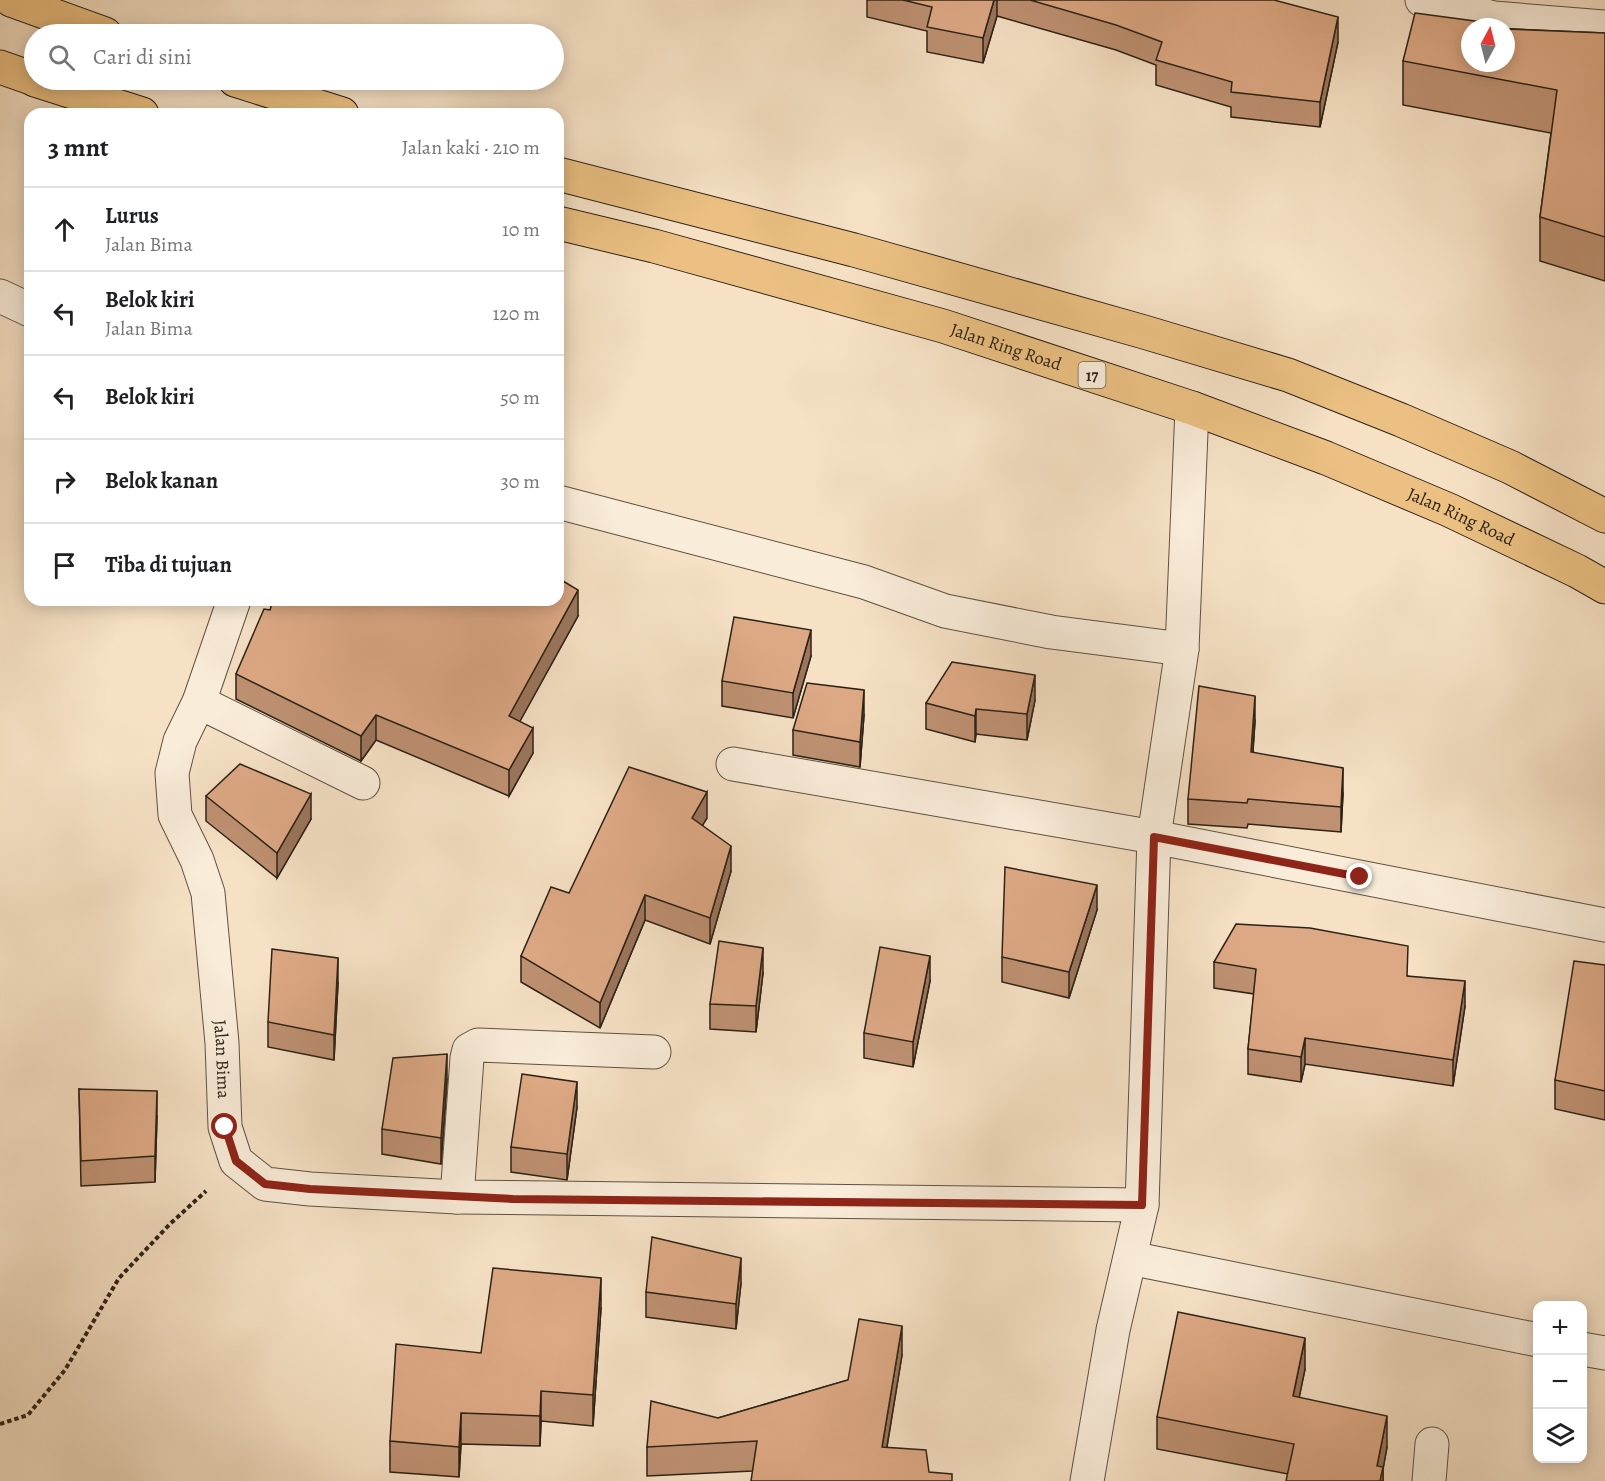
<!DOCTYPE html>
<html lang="id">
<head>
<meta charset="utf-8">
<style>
	body { margin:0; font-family:Alegreya,serif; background:#f6f6f6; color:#202124 }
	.controls { position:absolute; right:18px; bottom:18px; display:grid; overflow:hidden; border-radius:12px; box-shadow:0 3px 15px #0003 }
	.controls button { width:54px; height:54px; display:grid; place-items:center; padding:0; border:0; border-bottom:2px solid #e0e0e0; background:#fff; color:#202124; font:30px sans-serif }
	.compass { position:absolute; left:1461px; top:18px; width:54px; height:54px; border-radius:50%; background:#fff; box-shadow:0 3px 15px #0003; rotate:7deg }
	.stop { position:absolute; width:18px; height:18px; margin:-14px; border:4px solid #8f2418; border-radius:50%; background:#fff }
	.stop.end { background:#8f2418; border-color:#fff; box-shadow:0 2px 6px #0008 }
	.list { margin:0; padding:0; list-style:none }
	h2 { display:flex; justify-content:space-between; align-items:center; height:78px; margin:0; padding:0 24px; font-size:26px }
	h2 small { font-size:20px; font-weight:400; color:#757577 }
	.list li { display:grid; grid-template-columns:39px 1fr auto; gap:18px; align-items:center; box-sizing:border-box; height:84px; padding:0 24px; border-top:2px solid #e0e0e0 }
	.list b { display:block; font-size:22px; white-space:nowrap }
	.list p { margin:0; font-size:20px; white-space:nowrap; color:#757577 }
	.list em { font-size:20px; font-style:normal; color:#757577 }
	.icon { flex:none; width:33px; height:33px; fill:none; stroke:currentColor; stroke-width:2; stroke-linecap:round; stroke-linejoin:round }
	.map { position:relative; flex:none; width:1605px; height:1481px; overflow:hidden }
	.search { position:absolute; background:#fff; box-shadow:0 3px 15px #0003; left:24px; top:24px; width:540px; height:66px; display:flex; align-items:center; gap:15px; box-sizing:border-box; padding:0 21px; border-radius:33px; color:#757577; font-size:22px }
	.panel { position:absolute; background:#fff; box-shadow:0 3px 15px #0003; left:24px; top:108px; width:540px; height:498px; border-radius:18px }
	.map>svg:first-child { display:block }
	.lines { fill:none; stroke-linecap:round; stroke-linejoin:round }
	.street-casing { stroke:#5e5242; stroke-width:35 }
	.highway-casing { stroke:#2c2216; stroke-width:35 }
	.path { stroke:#2c2216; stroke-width:4; stroke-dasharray:4.5 3; stroke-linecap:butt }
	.street { stroke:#f9ecd9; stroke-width:33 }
	.highway { stroke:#ebc082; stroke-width:33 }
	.wall { fill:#be9172; stroke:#2c2216; stroke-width:1.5 }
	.shaded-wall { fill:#9b765d; stroke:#2c2216; stroke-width:1.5 }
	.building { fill:#dda985; stroke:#2c2216; stroke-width:1.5 }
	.route { stroke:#8f2418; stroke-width:8 }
	.labels { text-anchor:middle; stroke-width:5; stroke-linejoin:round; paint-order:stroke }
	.shield { fill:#f9ecd9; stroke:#6a5f50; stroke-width:1.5 }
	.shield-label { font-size:16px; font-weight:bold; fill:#2c2216 }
	.street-label { font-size:18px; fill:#2c2216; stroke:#f9ecd9 }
</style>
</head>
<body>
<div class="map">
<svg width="1605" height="1481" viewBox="0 0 1605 1481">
	<rect width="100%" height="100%" fill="#f6e1c5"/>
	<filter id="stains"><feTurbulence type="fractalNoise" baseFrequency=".00333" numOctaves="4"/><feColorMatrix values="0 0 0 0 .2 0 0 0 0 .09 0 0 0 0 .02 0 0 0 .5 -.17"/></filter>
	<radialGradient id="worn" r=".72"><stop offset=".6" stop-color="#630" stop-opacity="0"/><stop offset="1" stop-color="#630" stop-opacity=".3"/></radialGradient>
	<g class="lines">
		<defs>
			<g id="street">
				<polyline points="1422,0 1494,18 1605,27"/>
				<polyline points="0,296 30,310"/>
				<polyline points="558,502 864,582 945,611 1051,632 1182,649"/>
				<path id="s1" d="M234 600 199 702 180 741 172 773 175 815 197 860 208 893 222 1043 225 1127 236 1161 265 1184 310 1189 457 1197 1142 1205"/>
				<polyline points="199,702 363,783"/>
				<polyline points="733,764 1154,837 1605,925"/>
				<polyline points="457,1197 467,1058 469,1050 478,1045 654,1052"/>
				<polyline points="1130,1258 1538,1340"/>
				<polyline points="1582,1349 1605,1353"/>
				<polyline points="1087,1481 1113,1330 1142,1205 1154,837 1182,649 1192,408"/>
				<polyline points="1429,1481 1432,1444"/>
			</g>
			<g id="highway">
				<polyline points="11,0 105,34"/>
				<polyline points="0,67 34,79"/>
				<polyline points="35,80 142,114"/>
				<polyline points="235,80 342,114"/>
				<polyline points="558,174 854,250 1144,332 1288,375 1401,420 1510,467 1605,516"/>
				<path id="s2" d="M558 223 654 246 943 326 1192 408 1326 458 1449 510 1577 571 1605 587"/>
			</g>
		</defs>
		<use href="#street" class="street-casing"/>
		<use href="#highway" class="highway-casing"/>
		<polyline class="path" points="0,1424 28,1415 65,1370 119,1278 170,1224 206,1191"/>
		<use href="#street" class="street"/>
		<use href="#highway" class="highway"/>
	</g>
	<g class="wall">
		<polygon points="867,0 1274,0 1338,42 1320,127 1231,117 1231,107 1156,85 1156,65 1116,50 997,16 983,63 927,52 927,31 867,17"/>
		<polygon points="1470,27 1605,33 1605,281 1540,261 1540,217 1551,133 1403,105 1403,61"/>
		<polygon points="578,616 520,721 533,753 509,796 376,740 361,761 236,699 236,674"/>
		<polygon points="811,656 793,718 722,706 722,681"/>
		<polygon points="1035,700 1027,740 976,734 975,742 926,729 926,703"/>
		<polygon points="864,715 860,767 793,755 793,730"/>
		<polygon points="1255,721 1253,752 1343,793 1341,832 1248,824 1247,828 1188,824 1188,799"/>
		<polygon points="206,796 311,819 277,878 206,821"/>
		<polygon points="707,818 702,825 731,871 710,944 645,920 600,1028 521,982 521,956 569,893"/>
		<polygon points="1097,910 1069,998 1002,982 1002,957"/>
		<polygon points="1214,962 1408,976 1465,1006 1453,1086 1305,1064 1301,1082 1248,1074 1248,1049 1254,994 1214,988"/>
		<polygon points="1605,965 1605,1120 1555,1109 1555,1080"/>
		<polygon points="763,973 756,1032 710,1029 710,1004"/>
		<polygon points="930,981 913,1067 864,1058 864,1033"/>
		<polygon points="338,983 334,1060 268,1047 268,1022"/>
		<polygon points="447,1079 441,1164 382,1154 382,1129"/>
		<polygon points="79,1089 157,1116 155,1182 81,1186"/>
		<polygon points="577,1107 567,1180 511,1172 511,1147"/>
		<polygon points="741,1283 736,1329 646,1317 646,1292"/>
		<polygon points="601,1308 593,1426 541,1421 540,1446 461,1444 459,1477 390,1472 390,1441 481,1353"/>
		<polygon points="902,1355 887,1447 753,1471 647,1476 647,1447 718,1418 848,1380"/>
		<polygon points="1305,1369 1299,1397 1387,1447 1383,1469 1383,1481 1288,1474 1157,1449 1157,1417"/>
	</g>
	<g class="shaded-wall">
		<polygon points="994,0 997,0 997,16 983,63 983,38"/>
		<polygon points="1338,17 1338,42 1320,127 1320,102"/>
		<polygon points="578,590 578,616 509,741 509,716"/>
		<polygon points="811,630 811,656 793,718 793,693"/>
		<polygon points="1035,675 1035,700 1027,740 1027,714"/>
		<polygon points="864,690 864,715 860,767 860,742"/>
		<polygon points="1255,696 1255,721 1251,777 1251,752"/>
		<polygon points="976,709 976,734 975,742 975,716"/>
		<polygon points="376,715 376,740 361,761 361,736"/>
		<polygon points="533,728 533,753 509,796 509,770"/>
		<polygon points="1343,768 1343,793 1341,832 1341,807"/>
		<polygon points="707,792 707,818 692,843 692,818"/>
		<polygon points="311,794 311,819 277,878 277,853"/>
		<polygon points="731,846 731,871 710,944 710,918"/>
		<polygon points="1097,885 1097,910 1069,998 1069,972"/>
		<polygon points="645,895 645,920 600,1028 600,1003"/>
		<polygon points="763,948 763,973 756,1032 756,1006"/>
		<polygon points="930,956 930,981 913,1067 913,1042"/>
		<polygon points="338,958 338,983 334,1060 334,1035"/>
		<polygon points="1465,981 1465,1006 1453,1086 1453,1060"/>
		<polygon points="1305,1038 1305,1064 1301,1082 1301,1057"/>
		<polygon points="447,1054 447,1079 441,1164 441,1138"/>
		<polygon points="577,1082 577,1107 567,1180 567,1154"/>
		<polygon points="157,1091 157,1116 155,1182 155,1156"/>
		<polygon points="741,1258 741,1283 736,1329 736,1304"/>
		<polygon points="601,1278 601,1308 593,1426 593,1395"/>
		<polygon points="902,1326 902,1355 882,1476 882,1447"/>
		<polygon points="1305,1338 1305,1369 1293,1428 1293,1396"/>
		<polygon points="541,1391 541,1421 540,1446 540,1416"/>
		<polygon points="461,1413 461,1444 459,1477 459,1447"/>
		<polygon points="1387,1416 1387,1447 1383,1469 1383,1481 1377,1481 1377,1466"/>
	</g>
	<g class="building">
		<polygon points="903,0 994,0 983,38 927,27 932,7"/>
		<polygon points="1030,0 1274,0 1338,17 1320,102 1231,92 1232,82 1156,60 1162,42 1116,25"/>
		<polygon points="1415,13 1497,24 1497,27 1470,27 1470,63 1506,63 1506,29 1605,33 1605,237 1540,217 1557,90 1403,61"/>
		<polygon points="558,578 578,590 509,716 533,728 509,770 376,715 361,736 236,674 264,609 270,610 273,600 558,600"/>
		<polygon points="734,617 811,630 793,693 722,681"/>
		<polygon points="952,662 1035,675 1027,714 976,709 975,716 926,703"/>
		<polygon points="807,683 864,690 860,742 793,730"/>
		<polygon points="1199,686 1255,696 1251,752 1343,768 1341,807 1248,799 1247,803 1188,799"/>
		<polygon points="240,764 311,794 277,853 206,796"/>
		<polygon points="629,767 707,792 692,818 731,846 710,918 645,895 600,1003 521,956 551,887 569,893"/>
		<polygon points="1005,867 1097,885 1069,972 1002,957"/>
		<polygon points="1236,924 1310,928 1408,946 1407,976 1465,981 1453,1060 1305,1038 1301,1057 1248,1049 1256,969 1214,962"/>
		<polygon points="719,941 763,948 756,1006 710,1004"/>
		<polygon points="880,947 930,956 913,1042 864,1033"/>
		<polygon points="272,949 338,958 334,1035 268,1022"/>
		<polygon points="1574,961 1605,965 1605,1091 1555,1080"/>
		<polygon points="447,1054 441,1138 382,1129 393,1058"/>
		<polygon points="522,1074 577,1082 567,1154 511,1147"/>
		<polygon points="79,1089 157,1091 155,1156 81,1161"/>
		<polygon points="652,1237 741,1258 736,1304 646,1292"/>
		<polygon points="493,1268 601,1278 593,1395 541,1391 540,1416 461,1413 459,1447 390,1441 396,1344 481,1353"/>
		<polygon points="1178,1312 1305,1338 1293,1396 1387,1416 1377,1466 1383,1467 1380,1481 1286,1481 1294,1444 1157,1417"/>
		<polygon points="859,1319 902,1326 882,1447 926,1450 929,1472 952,1474 952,1481 751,1481 757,1441 647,1447 651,1401 718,1418 848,1380"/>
	</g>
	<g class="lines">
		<polyline class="route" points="225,1127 236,1161 265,1184 310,1189 513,1199 1142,1205 1154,837 1360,877"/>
	</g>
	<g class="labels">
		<rect class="shield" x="1078.5" y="362" width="27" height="26" rx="4.5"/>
		<g class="shield-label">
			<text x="1092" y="381">17</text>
		</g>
		<g class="street-label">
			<text dy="6" stroke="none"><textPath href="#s2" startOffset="465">Jalan Ring Road</textPath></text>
			<text dy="6" stroke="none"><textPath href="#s2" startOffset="951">Jalan Ring Road</textPath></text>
			<text dy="6" stroke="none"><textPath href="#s1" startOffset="478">Jalan Bima</textPath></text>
		</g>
	</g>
	<rect width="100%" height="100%" filter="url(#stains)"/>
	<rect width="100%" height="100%" fill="url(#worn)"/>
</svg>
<div class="controls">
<button>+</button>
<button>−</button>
<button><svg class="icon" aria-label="layers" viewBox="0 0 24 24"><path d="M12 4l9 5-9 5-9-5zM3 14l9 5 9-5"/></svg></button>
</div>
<svg class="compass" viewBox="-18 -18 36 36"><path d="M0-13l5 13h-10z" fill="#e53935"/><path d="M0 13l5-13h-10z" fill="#757577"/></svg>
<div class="stop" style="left:225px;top:1127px"></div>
<div class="stop end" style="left:1360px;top:877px"></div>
<div class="search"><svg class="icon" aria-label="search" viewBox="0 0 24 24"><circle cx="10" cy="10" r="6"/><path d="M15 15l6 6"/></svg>Cari di sini</div>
<section class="panel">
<h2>3 mnt<small>Jalan kaki · 210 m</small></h2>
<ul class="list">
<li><svg class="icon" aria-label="ahead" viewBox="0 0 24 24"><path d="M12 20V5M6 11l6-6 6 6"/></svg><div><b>Lurus</b><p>Jalan Bima</p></div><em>10 m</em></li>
<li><svg class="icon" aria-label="left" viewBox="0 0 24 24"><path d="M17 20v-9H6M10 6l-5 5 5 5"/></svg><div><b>Belok kiri</b><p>Jalan Bima</p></div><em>120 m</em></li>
<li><svg class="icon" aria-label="left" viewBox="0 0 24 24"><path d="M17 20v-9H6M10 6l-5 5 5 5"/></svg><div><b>Belok kiri</b></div><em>50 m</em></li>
<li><svg class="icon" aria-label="right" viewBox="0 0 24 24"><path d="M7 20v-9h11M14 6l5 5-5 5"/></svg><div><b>Belok kanan</b></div><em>30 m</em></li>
<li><svg class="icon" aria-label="arrive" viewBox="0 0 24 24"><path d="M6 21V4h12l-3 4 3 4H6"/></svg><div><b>Tiba di tujuan</b></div></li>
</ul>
</section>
</div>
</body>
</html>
